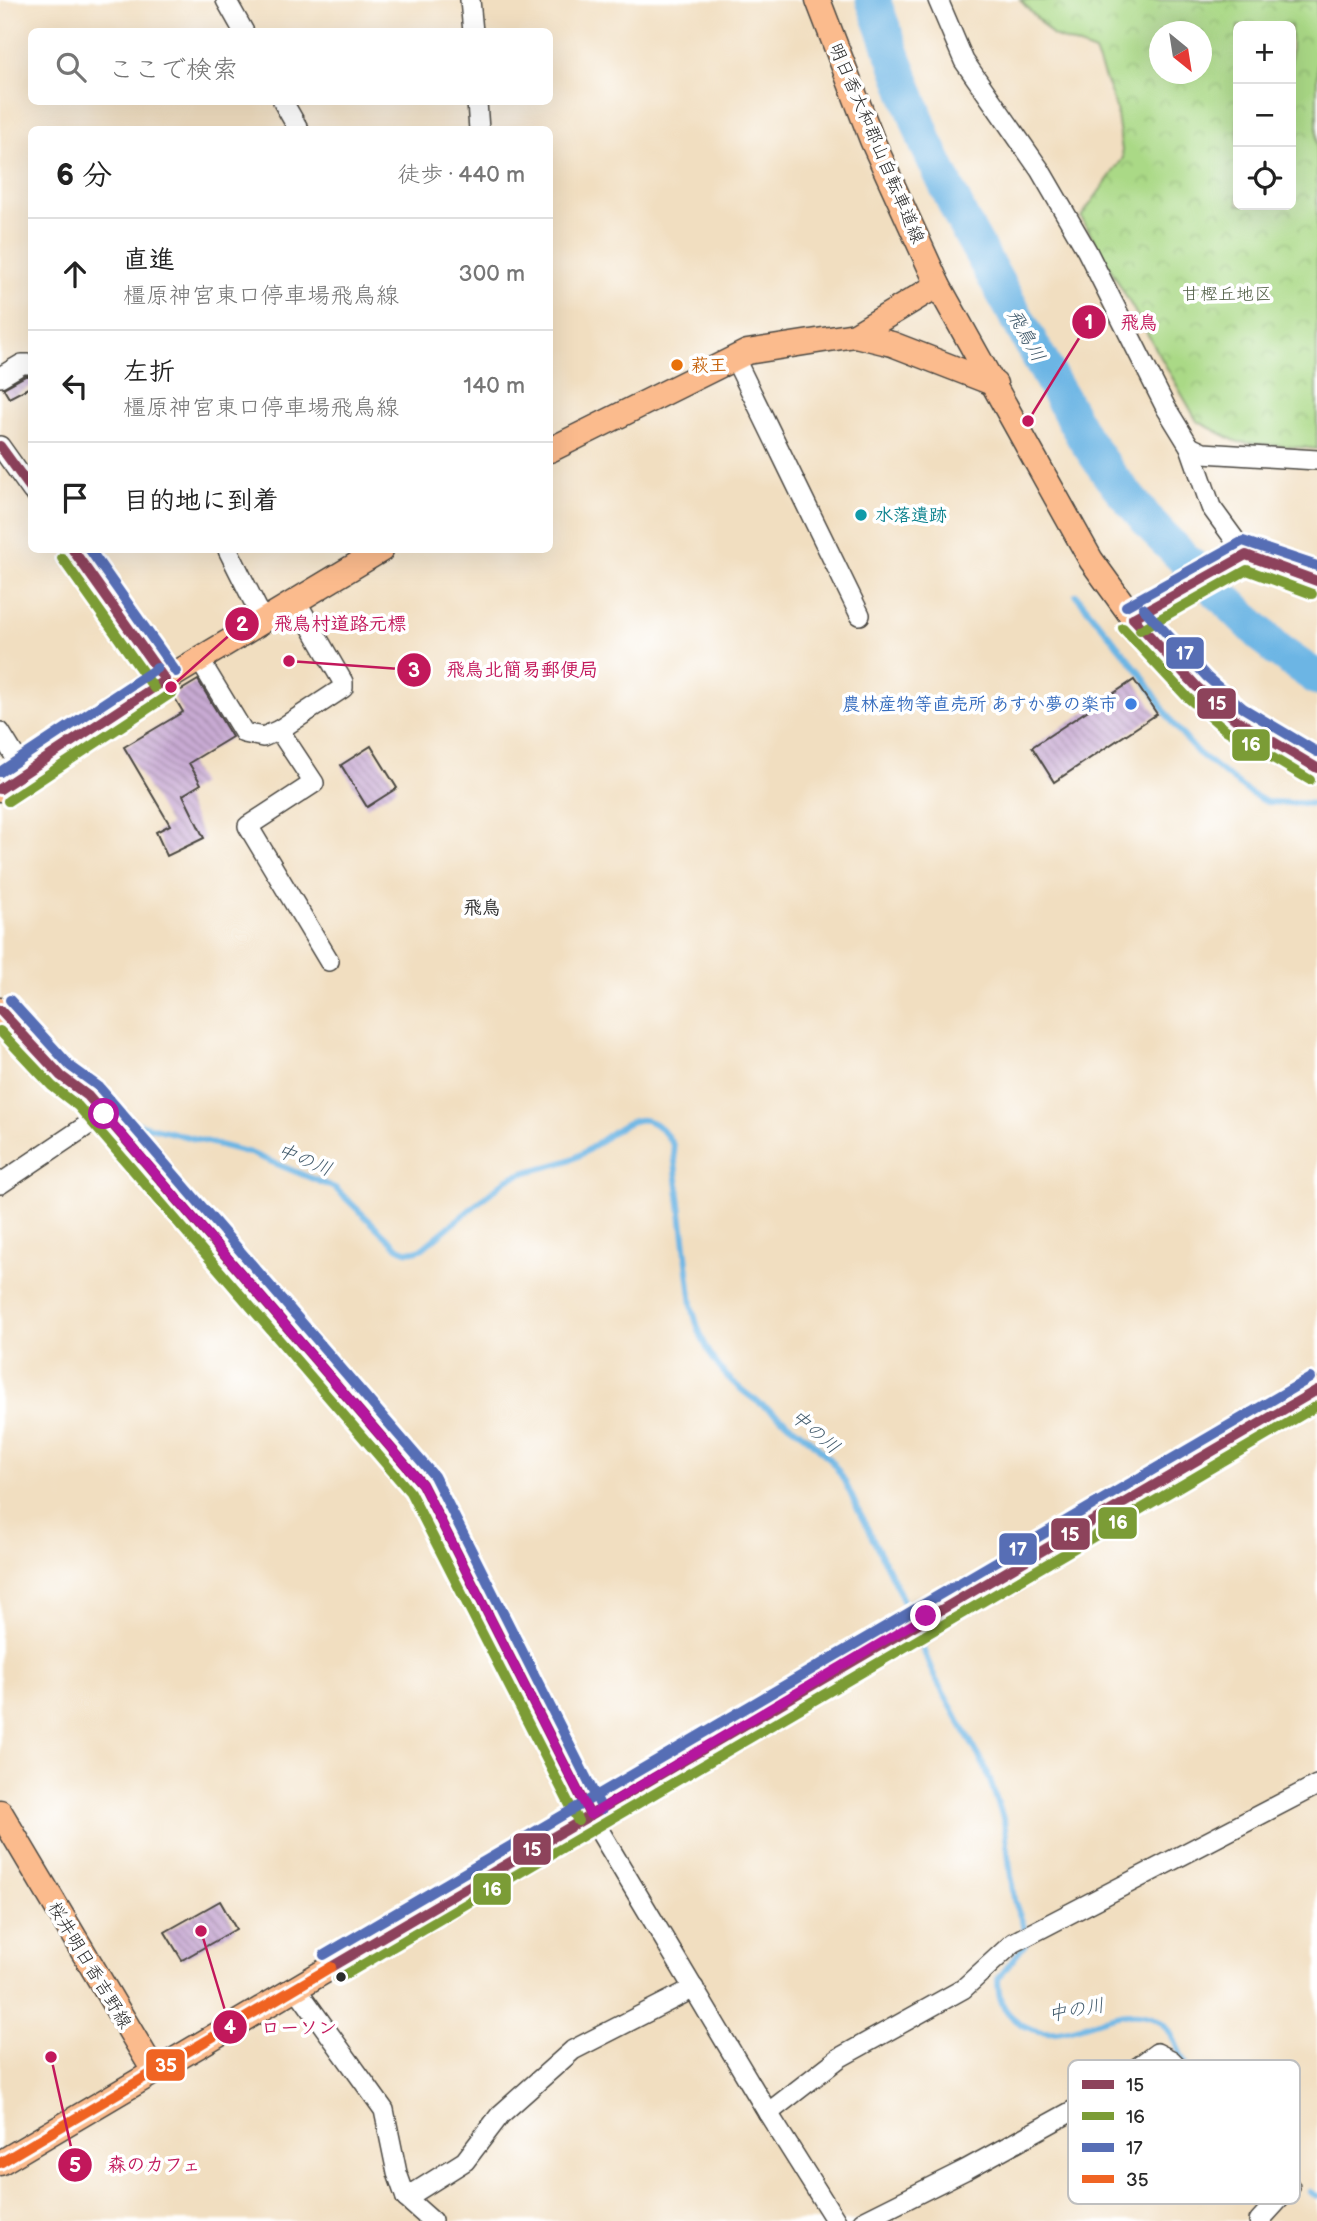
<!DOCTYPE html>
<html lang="ja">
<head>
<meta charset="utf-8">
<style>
	body { margin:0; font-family:"Balsamiq Sans","Klee One",sans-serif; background:#f2f2f2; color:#222 }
	.controls { position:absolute; right:21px; top:21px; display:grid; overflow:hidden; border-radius:10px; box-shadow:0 7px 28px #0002 }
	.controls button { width:63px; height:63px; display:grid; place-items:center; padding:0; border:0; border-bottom:2px solid #e0e0e0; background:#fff; color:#222; font:35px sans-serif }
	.compass { position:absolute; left:1149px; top:21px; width:63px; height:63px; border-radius:50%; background:#fff; box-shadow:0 7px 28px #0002; rotate:150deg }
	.stop { position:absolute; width:21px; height:21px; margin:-16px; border:5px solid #b5179e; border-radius:50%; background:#fff }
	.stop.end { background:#b5179e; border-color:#fff; box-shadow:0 2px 7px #0008 }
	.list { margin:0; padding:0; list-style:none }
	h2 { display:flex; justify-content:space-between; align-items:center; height:91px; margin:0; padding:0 28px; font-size:30px }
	h2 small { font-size:23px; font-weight:400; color:#767676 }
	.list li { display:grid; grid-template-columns:46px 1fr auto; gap:21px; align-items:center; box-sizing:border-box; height:112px; padding:0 28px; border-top:2px solid #e0e0e0 }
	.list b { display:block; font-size:26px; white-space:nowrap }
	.list p { margin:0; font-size:23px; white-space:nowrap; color:#767676 }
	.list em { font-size:23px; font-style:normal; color:#767676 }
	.icon { flex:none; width:38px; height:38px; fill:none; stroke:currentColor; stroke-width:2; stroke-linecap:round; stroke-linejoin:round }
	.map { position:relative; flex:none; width:1317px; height:2221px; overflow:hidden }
	.search { position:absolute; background:#fff; box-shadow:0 7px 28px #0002; left:28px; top:28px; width:525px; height:77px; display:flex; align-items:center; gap:18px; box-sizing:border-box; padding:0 24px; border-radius:10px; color:#767676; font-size:26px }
	.panel { position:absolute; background:#fff; box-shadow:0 7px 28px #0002; left:28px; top:126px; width:525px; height:427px; border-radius:10px }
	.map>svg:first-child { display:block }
	.park { fill:url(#park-crowns); stroke:#6a8258; stroke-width:2; fill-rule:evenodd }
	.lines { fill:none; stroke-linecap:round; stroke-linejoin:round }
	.stream { stroke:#6cb5e4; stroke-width:6 }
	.river { stroke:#6cb5e4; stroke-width:35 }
	.building { fill:url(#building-back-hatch) }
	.minor-casing { stroke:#494641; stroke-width:22 }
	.major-casing { stroke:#494641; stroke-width:27 }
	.minor { stroke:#fff; stroke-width:19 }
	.major { stroke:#fbbb8d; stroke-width:24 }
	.bus-1-casing { stroke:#fff; stroke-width:16 }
	.bus-2-casing { stroke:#fff; stroke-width:16 }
	.bus-3-casing { stroke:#fff; stroke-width:16 }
	.bus-4-casing { stroke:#fff; stroke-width:16 }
	.bus-1 { stroke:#8d435b; stroke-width:10 }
	.bus-2 { stroke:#7b9c36; stroke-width:10 }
	.bus-3 { stroke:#576eb5; stroke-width:10 }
	.bus-4 { stroke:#f06423; stroke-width:10 }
	.route { stroke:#b5179e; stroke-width:9 }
	.food-dot { fill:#e8710a; stroke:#fff; stroke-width:2.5 }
	.culture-dot { fill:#0f9aa8; stroke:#fff; stroke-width:2.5 }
	.shop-dot { fill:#3f7fe0; stroke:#fff; stroke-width:2.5 }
	.bus-dot { fill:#2b2b2b; stroke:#fff; stroke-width:2.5 }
	.labels { text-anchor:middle; stroke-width:7; stroke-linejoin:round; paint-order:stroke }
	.street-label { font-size:18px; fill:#2b2b2b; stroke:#fff }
	.park-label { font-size:18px; fill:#515f46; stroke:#fff }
	.food-label { font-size:18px; font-weight:bold; fill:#c56008; stroke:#fff; text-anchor:start }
	.culture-label { font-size:18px; font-weight:bold; fill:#0d838f; stroke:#fff; text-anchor:start }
	.shop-label { font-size:18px; font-weight:bold; fill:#366cbe; stroke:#fff; text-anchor:end }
	.water-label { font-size:19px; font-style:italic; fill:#425b6c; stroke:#fff }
	.neighbourhood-label { font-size:19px; font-weight:bold; fill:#2b2b2b; stroke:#fff }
	.key { fill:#fff; stroke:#bfbfbf; stroke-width:2 }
	.key-label { font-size:19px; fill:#2b2b2b }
	.leader { fill:none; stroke:#c2185b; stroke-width:2.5 }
	.callout-dot { fill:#c2185b; stroke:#fff; stroke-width:2.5 }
	.mark-label { font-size:21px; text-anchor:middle; font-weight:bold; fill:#fff }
	.callout-label { font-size:19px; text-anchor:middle; font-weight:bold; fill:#c2185b; stroke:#fff; stroke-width:7; stroke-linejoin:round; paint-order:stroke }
	.line-badge { stroke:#fff; stroke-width:2.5 }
	.badge-label { font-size:19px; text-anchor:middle; font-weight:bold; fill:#fff }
</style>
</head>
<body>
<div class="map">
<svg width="1317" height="2221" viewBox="0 0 1317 2221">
	<defs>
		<pattern id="park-crowns" width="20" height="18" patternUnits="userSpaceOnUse" patternTransform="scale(1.75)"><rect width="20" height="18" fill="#aad986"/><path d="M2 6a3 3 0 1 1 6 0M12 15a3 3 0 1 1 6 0" fill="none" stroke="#92ba74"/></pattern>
		<pattern id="building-back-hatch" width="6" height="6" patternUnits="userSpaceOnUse" patternTransform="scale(1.75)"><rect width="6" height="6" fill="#c8aad3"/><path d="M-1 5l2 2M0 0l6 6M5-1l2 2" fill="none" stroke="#a38bab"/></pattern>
	</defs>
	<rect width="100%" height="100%" fill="#fff"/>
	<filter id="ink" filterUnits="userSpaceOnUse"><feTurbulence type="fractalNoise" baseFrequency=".0143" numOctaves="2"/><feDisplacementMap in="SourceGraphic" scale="14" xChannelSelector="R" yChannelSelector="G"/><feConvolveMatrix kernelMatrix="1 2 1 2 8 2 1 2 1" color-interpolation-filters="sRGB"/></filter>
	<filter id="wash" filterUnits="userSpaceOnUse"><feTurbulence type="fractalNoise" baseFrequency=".00686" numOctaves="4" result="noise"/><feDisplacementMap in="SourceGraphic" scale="28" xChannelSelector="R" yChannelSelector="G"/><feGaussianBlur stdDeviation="1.57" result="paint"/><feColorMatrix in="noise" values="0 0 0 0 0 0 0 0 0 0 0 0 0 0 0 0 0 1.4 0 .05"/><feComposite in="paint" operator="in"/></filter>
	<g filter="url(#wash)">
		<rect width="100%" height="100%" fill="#f1dec0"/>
		<path class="park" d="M1020 0H1317V449L1237 442 1197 421 1081 217 1123 158 1116 108 1095 52 1053 36ZM1238 26H1291V205H1238ZM1160 32H1202V74H1160Z"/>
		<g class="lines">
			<g class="stream">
				<polyline points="1076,595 1142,675 1173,724 1198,753 1251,794 1267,802 1317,804"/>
				<polyline points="0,1030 51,1092 84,1106"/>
				<path d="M123 1120 250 1153 335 1188 396 1246C406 1253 412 1253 423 1248L506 1180C527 1169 550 1168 572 1159 610 1143 640 1088 673 1145L692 1305C711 1399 777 1399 830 1460 844 1475 852 1498 861 1516 878 1549 896 1582 910 1617"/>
				<polyline points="915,1630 935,1678 986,1769 1004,1821 1014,1900 1026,1932"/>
				<path d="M1026 1943 998 1979C998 1997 1002 2010 1017 2021 1060 2055 1108 2000 1152 2017 1172 2024 1175 2046 1185 2063"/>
				<polyline points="1310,2192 1317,2197"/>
			</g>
			<polyline class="river" points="873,0 926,143 963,221 1084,438 1111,477 1159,534 1277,650 1317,678"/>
		</g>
		<g id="blocks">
			<g class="building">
				<polygon points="25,376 32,376 32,386 9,398 3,388"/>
				<polygon points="198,680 232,737 189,763 201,784 183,795 204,838 167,856 156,832 170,825 124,747 183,712 173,695"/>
				<polygon points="1134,680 1157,714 1054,782 1032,747"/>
				<polygon points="371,746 397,788 367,807 341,765"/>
				<polygon points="220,1901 236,1929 182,1960 165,1932"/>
			</g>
		</g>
	</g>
	<g filter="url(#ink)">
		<use href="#blocks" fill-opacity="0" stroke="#494641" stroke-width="2"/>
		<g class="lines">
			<defs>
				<g id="minor">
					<polyline points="226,0 244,32"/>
					<polyline points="470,0 473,32"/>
					<polyline points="938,0 964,61 1040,170 1087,251 1166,408 1190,447 1211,507 1246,555"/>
					<polyline points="283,102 299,130"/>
					<polyline points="477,102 479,130"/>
					<polyline points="735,359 860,615"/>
					<polyline points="0,377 22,364 32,364"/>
					<polyline points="0,446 32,491"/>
					<polyline points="1190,447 1203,453 1317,460"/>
					<polyline points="73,550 165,680"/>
					<polyline points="228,550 263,620"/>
					<polyline points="199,659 244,733 263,737 279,730 343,688 343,682 296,601"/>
					<polyline points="279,730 314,783 248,826 329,961"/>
					<polyline points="0,732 24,771"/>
					<polyline points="1289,750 1317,768"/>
					<polyline points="0,1184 104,1114"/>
					<polyline points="590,1815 768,2113 836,2221"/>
					<polyline points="296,1988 384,2110 397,2173 406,2198 432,2221"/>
					<polyline points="768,2113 839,2058 963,1989 1013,1943 1317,1785"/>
					<polyline points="406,2198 465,2161 500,2115 573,2050 694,1988"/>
					<polyline points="863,2221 965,2170 1096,2098 1157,2053 1171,2060 1237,2127 1290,2187 1259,2221"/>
				</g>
				<g id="major">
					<polyline points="818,0 872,140 938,285 1091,560 1133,618 1197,687 1235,719 1289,750"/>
					<polyline points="855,335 892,344 995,384"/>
					<polyline points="550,450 747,352 855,335 938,285"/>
					<polyline points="1133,618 1246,555 1317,581"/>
					<polyline points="0,789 165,680 381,550"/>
					<polyline points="0,1010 61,1076 88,1096 422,1484 590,1815"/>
					<polyline points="0,1812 154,2071"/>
					<polyline points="0,2163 926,1616 1317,1390"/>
				</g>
			</defs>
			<use href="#minor" class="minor-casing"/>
			<use href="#major" class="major-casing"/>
			<use href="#minor" class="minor"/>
			<use href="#major" class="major"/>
			<defs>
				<g id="bus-1">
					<polyline points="0,446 32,490"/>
					<polyline points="73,550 165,680"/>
					<polyline points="1133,618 1197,687 1235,719 1317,768"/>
					<polyline points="1133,618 1246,555 1317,581"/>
					<polyline points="0,789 165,680"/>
					<polyline points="0,1010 61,1076 88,1096 422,1484 590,1815"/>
					<polyline points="331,1967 1317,1390"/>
				</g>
				<g id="bus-2">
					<polyline points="62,558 154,688"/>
					<polyline points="1123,628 1187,697 1226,730 1310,780"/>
					<polyline points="1140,630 1247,570 1312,594"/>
					<polyline points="8,801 173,692"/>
					<polyline points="0,1031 52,1086 78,1106 410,1492 578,1821"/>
					<polyline points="338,1979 1317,1406"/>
				</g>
				<g id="bus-3">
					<polyline points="90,550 176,672"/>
					<polyline points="1126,606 1243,541 1317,566"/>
					<polyline points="1143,608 1207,677 1243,708 1317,752"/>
					<polyline points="0,772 157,668"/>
					<polyline points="10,1000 70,1066 99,1087 434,1476 602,1809"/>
					<polyline points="324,1955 1310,1378"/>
				</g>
				<polyline id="bus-4" points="0,2163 331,1967"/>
			</defs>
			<use href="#bus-1" class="bus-1-casing"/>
			<use href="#bus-2" class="bus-2-casing"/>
			<use href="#bus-3" class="bus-3-casing"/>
			<use href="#bus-4" class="bus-4-casing"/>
			<use href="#bus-1" class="bus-1"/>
			<use href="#bus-2" class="bus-2"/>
			<use href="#bus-3" class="bus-3"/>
			<use href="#bus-4" class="bus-4"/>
		</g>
	</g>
	<g class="lines" filter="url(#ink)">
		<polyline class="route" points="104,1114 422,1484 590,1815 926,1616"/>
	</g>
	<circle class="food-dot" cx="677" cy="365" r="7"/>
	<circle class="culture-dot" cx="861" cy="515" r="7"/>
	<circle class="shop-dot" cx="1131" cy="704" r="7"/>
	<circle class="bus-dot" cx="341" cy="1977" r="6"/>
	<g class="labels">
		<g class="street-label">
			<text transform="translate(877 143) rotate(67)" y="6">明日香大和郡山自転車道線</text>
			<text transform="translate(90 1965) rotate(59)" y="6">桜井明日香吉野線</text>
		</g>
		<g class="park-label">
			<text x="1227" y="300">甘樫丘地区</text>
		</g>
		<g class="food-label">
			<text x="691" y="371">萩王</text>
		</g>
		<g class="culture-label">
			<text x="875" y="521">水落遺跡</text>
		</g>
		<g class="shop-label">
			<text x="1117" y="710">農林産物等直売所 あすか夢の楽市</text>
		</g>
		<g class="water-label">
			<text transform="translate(1027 335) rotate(61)" y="7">飛鳥川</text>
			<text transform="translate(305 1159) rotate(22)" y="7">中の川</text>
			<text transform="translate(816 1431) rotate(40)" y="7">中の川</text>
			<text transform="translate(1076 2009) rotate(-10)" y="7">中の川</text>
		</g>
		<g class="neighbourhood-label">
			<text x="482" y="914">飛鳥</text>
		</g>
	</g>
	<rect x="1068" y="2060" width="232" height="144" rx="10" class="key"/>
	<rect x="1082" y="2080" width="32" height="9" fill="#8d435b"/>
	<rect x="1082" y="2112" width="32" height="8" fill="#7b9c36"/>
	<rect x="1082" y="2143" width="32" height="9" fill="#576eb5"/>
	<rect x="1082" y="2175" width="32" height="8" fill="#f06423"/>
	<g class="key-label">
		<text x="1126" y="2091">15</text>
		<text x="1126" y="2123">16</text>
		<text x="1126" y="2154">17</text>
		<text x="1126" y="2186">35</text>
	</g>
	<path class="leader" d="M1028 421L1089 322M171 687L242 624M289 661L414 670M201 1931L230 2027M51 2057L75 2165"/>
	<g class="callout-dot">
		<circle cx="1028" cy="421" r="7"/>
		<circle cx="171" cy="687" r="7"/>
		<circle cx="289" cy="661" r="7"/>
		<circle cx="201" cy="1931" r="7"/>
		<circle cx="51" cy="2057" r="7"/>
		<circle cx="1089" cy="322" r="18"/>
		<circle cx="242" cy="624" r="18"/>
		<circle cx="414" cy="670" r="18"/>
		<circle cx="230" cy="2027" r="18"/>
		<circle cx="75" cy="2165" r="18"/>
	</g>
	<g class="mark-label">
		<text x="1089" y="329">1</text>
		<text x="242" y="631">2</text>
		<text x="414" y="677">3</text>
		<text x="230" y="2034">4</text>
		<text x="75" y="2172">5</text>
	</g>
	<g class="callout-label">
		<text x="1139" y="329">飛鳥</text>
		<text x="340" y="630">飛鳥村道路元標</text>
		<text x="522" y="676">飛鳥北簡易郵便局</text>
		<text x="299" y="2034">ローソン</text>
		<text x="154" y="2171">森のカフェ</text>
	</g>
	<g class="line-badge">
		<rect x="1165" y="636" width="40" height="34" rx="7" fill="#576eb5"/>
		<rect x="1196" y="687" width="41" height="33" rx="7" fill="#8d435b"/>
		<rect x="1231" y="728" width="40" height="34" rx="7" fill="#7b9c36"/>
		<rect x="1097" y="1506" width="41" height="34" rx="7" fill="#7b9c36"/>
		<rect x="1050" y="1517" width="41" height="34" rx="7" fill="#8d435b"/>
		<rect x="998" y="1532" width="40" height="34" rx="7" fill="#576eb5"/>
		<rect x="512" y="1832" width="40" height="34" rx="7" fill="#8d435b"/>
		<rect x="472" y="1872" width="40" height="34" rx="7" fill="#7b9c36"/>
		<rect x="145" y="2048" width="41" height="34" rx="7" fill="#f06423"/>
	</g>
	<g class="badge-label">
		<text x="1185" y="660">17</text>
		<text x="1217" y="710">15</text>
		<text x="1251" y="751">16</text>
		<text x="1118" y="1529">16</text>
		<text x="1070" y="1541">15</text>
		<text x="1018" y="1556">17</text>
		<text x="532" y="1856">15</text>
		<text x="492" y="1896">16</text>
		<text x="166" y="2072">35</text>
	</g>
</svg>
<div class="controls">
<button>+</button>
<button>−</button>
<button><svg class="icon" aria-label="locate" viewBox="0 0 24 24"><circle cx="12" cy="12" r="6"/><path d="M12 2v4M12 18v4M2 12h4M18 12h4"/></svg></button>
</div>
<svg class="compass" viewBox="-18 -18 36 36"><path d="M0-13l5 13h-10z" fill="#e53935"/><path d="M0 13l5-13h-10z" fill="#767676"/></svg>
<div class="stop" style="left:104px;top:1114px"></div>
<div class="stop end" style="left:926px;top:1616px"></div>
<div class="search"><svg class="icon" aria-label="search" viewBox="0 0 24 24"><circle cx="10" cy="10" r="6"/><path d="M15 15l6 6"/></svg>ここで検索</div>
<section class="panel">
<h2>6 分<small>徒歩 · 440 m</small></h2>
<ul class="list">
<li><svg class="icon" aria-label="ahead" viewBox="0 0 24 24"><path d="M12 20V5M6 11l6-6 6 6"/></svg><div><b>直進</b><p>橿原神宮東口停車場飛鳥線</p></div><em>300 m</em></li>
<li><svg class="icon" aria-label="left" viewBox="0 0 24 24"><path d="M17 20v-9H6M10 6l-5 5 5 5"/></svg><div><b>左折</b><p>橿原神宮東口停車場飛鳥線</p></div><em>140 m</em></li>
<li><svg class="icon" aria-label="arrive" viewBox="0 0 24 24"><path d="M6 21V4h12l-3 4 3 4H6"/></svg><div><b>目的地に到着</b></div></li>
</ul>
</section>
</div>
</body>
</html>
